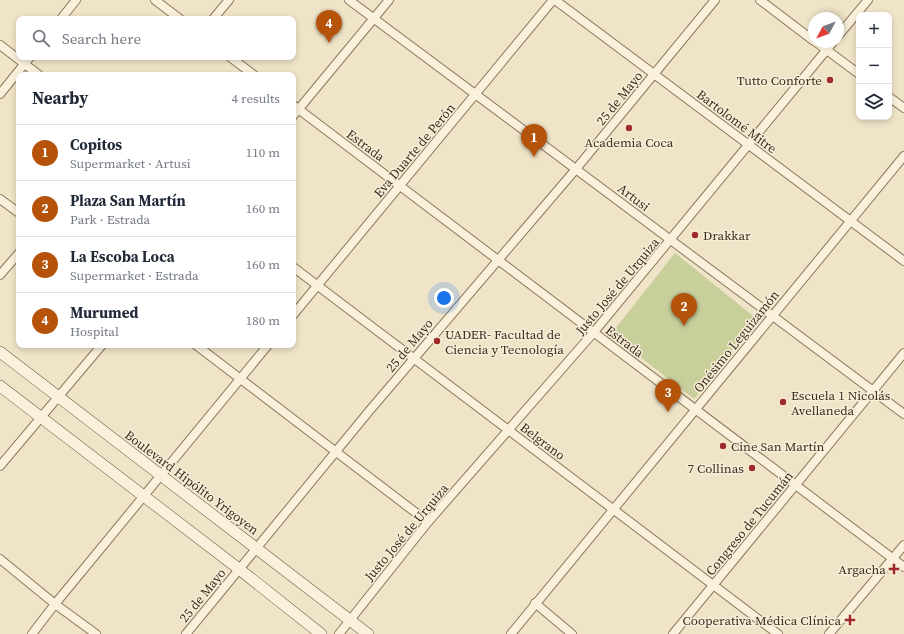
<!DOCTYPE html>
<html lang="en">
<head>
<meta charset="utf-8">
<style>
	body { margin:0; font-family:"Source Serif 4",serif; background:#f6f6f7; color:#1f2937 }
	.controls { position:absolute; right:12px; top:12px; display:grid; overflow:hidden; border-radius:8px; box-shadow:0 2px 6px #0003 }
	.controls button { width:36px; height:36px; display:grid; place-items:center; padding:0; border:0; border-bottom:1px solid #e0e1e3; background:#fff; color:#1f2937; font:20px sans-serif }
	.compass { position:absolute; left:808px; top:12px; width:36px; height:36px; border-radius:50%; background:#fff; box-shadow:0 2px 6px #0003; rotate:229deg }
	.you { position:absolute; left:444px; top:298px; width:14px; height:14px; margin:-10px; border:3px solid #fff; border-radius:50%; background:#1a73e8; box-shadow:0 0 0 6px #1a73e833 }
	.badge { display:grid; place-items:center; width:26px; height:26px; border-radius:50%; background:#b45309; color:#fff; font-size:13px; font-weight:700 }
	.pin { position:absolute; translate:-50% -33px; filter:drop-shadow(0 1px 2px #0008) }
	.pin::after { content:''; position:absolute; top:21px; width:14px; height:12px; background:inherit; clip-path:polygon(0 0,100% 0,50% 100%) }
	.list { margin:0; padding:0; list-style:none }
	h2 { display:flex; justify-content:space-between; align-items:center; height:52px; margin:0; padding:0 16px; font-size:17px }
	h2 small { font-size:13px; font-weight:400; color:#747a83 }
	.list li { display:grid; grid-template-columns:26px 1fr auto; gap:12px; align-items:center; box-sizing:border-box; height:56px; padding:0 16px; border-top:1px solid #e0e1e3 }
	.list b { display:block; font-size:15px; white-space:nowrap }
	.list p { margin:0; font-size:13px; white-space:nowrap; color:#747a83 }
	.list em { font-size:13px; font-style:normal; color:#747a83 }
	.icon { flex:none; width:22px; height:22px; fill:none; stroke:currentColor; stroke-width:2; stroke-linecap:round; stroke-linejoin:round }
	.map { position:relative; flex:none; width:904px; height:634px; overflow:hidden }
	.search { position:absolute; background:#fff; box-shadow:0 2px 6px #0003; left:16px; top:16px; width:280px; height:44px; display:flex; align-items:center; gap:10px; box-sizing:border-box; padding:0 14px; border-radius:8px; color:#747a83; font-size:15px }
	.panel { position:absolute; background:#fff; box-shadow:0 2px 6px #0003; left:16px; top:72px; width:280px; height:276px; border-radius:8px }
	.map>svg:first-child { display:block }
	.green { fill:#c9cf9b }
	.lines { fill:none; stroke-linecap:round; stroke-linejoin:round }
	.street-casing { stroke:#8d765c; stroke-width:10 }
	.secondary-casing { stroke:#6f573f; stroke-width:12 }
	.street { stroke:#faf1dc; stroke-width:8 }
	.secondary { stroke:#faf1dc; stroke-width:11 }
	.poi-dot { fill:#9e2a2b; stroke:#f7eed8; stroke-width:1.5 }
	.labels { text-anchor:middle; stroke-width:3; stroke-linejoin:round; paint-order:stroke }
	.poi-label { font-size:13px; fill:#3d2e20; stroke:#f7eed8; text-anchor:end }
	.street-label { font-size:13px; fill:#3d2e20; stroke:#f7eed8 }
</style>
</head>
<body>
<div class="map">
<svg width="904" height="634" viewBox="0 0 904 634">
	<rect width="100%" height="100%" fill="#f0e4c8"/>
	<polygon class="green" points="675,253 757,319 694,399 611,334"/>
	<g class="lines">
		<defs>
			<g id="street">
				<polyline points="155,0 180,19"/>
				<polyline points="349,0 904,414"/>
				<polyline points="555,0 904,261"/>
				<polyline points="760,0 814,41"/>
				<polyline points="61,19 76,0"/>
				<polyline points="213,19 229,0"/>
				<polyline points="838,36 868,0"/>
				<polyline points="816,42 859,74"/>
				<polyline points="0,45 39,75"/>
				<polyline points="230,57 254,75"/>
				<polyline points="0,94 30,57"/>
				<polyline points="889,97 904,108"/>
				<polyline points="293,105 904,567"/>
				<polyline points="293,116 389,0"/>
				<polyline points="0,199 19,213"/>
				<polyline points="293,267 778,634"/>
				<polyline points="0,275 19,253"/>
				<polyline points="293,315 553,0"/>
				<polyline points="196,345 428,522"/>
				<polyline points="0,466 102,345"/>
				<polyline points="0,559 55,604 96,634"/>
				<polyline points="535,603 572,634"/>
				<polyline points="32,634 55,604 268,345"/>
				<polyline points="186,634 370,410 576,169 715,0"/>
				<polyline points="339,634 428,522 594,332 833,42"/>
				<polyline points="511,634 904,156"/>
				<polyline points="673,634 904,353"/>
				<polyline points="829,634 904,545"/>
			</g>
			<g id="secondary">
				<polyline points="0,352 368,634"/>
				<polyline points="0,386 239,569 321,634"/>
			</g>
		</defs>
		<use href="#street" class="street-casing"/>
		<use href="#secondary" class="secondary-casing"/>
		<use href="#street" class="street"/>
		<use href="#secondary" class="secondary"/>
	</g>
	<g class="poi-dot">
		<circle cx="830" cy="80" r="4"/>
		<circle cx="629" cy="128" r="4"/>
		<circle cx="695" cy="235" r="4"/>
		<circle cx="437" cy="341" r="4"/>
		<circle cx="783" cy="402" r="4"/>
		<circle cx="723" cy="446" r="4"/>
		<circle cx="752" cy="468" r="4"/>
		<path d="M892 563h4v4h4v4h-4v4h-4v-4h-4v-4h4z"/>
		<path d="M848 614h4v4h4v4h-4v4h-4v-4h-4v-4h4z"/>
	</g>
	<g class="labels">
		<g class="poi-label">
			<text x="822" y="85">Tutto Conforte</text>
			<text x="629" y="147" text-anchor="middle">Academia Coca</text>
			<text x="703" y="240" text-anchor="start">Drakkar</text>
			<text x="445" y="339" text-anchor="start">UADER- Facultad de<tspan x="445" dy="15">Ciencia y Tecnología</tspan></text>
			<text x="791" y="400" text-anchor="start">Escuela 1 Nicolás<tspan x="791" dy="15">Avellaneda</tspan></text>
			<text x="731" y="451" text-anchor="start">Cine San Martín</text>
			<text x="744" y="473">7 Collinas</text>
			<text x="886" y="574">Argacha</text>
			<text x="841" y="625">Cooperativa Médica Clínica</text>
		</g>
		<g class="street-label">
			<text transform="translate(619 98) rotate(-51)" y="5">25 de Mayo</text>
			<text transform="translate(737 121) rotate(37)" y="5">Bartolomé Mitre</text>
			<text transform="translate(366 145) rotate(37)" y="5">Estrada</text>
			<text transform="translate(414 150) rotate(-50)" y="5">Eva Duarte de Perón</text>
			<text transform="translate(634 197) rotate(37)" y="5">Artusi</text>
			<text transform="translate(617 286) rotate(-50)" y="5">Justo José de Urquiza</text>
			<text transform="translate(625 341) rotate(37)" y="5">Estrada</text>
			<text transform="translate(736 341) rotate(-51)" y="5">Onésimo Leguizamón</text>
			<text transform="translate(409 345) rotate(-50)" y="5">25 de Mayo</text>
			<text transform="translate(543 441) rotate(37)" y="5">Belgrano</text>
			<text transform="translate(192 482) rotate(37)" y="5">Boulevard Hipólito Yrigoyen</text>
			<text transform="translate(749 523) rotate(-51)" y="5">Congreso de Tucumán</text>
			<text transform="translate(406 532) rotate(-50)" y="5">Justo José de Urquiza</text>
			<text transform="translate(202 595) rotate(-51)" y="5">25 de Mayo</text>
		</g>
	</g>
</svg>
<div class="controls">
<button>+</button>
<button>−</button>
<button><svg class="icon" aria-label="layers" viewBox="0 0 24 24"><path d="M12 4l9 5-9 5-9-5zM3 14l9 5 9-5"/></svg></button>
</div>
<svg class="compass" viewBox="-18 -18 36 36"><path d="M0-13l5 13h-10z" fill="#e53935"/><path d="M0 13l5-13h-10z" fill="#747a83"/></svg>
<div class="you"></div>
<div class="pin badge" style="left:534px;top:157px">1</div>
<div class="pin badge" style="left:684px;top:326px">2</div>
<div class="pin badge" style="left:668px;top:412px">3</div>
<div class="pin badge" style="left:329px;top:43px">4</div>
<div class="search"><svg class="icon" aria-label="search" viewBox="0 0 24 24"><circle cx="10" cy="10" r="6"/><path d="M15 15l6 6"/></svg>Search here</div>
<section class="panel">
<h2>Nearby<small>4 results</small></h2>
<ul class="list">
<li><span class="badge">1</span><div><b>Copitos</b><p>Supermarket · Artusi</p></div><em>110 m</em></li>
<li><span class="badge">2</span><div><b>Plaza San Martín</b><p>Park · Estrada</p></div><em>160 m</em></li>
<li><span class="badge">3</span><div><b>La Escoba Loca</b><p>Supermarket · Estrada</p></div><em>160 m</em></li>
<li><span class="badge">4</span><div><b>Murumed</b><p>Hospital</p></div><em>180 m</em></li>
</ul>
</section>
</div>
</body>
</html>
